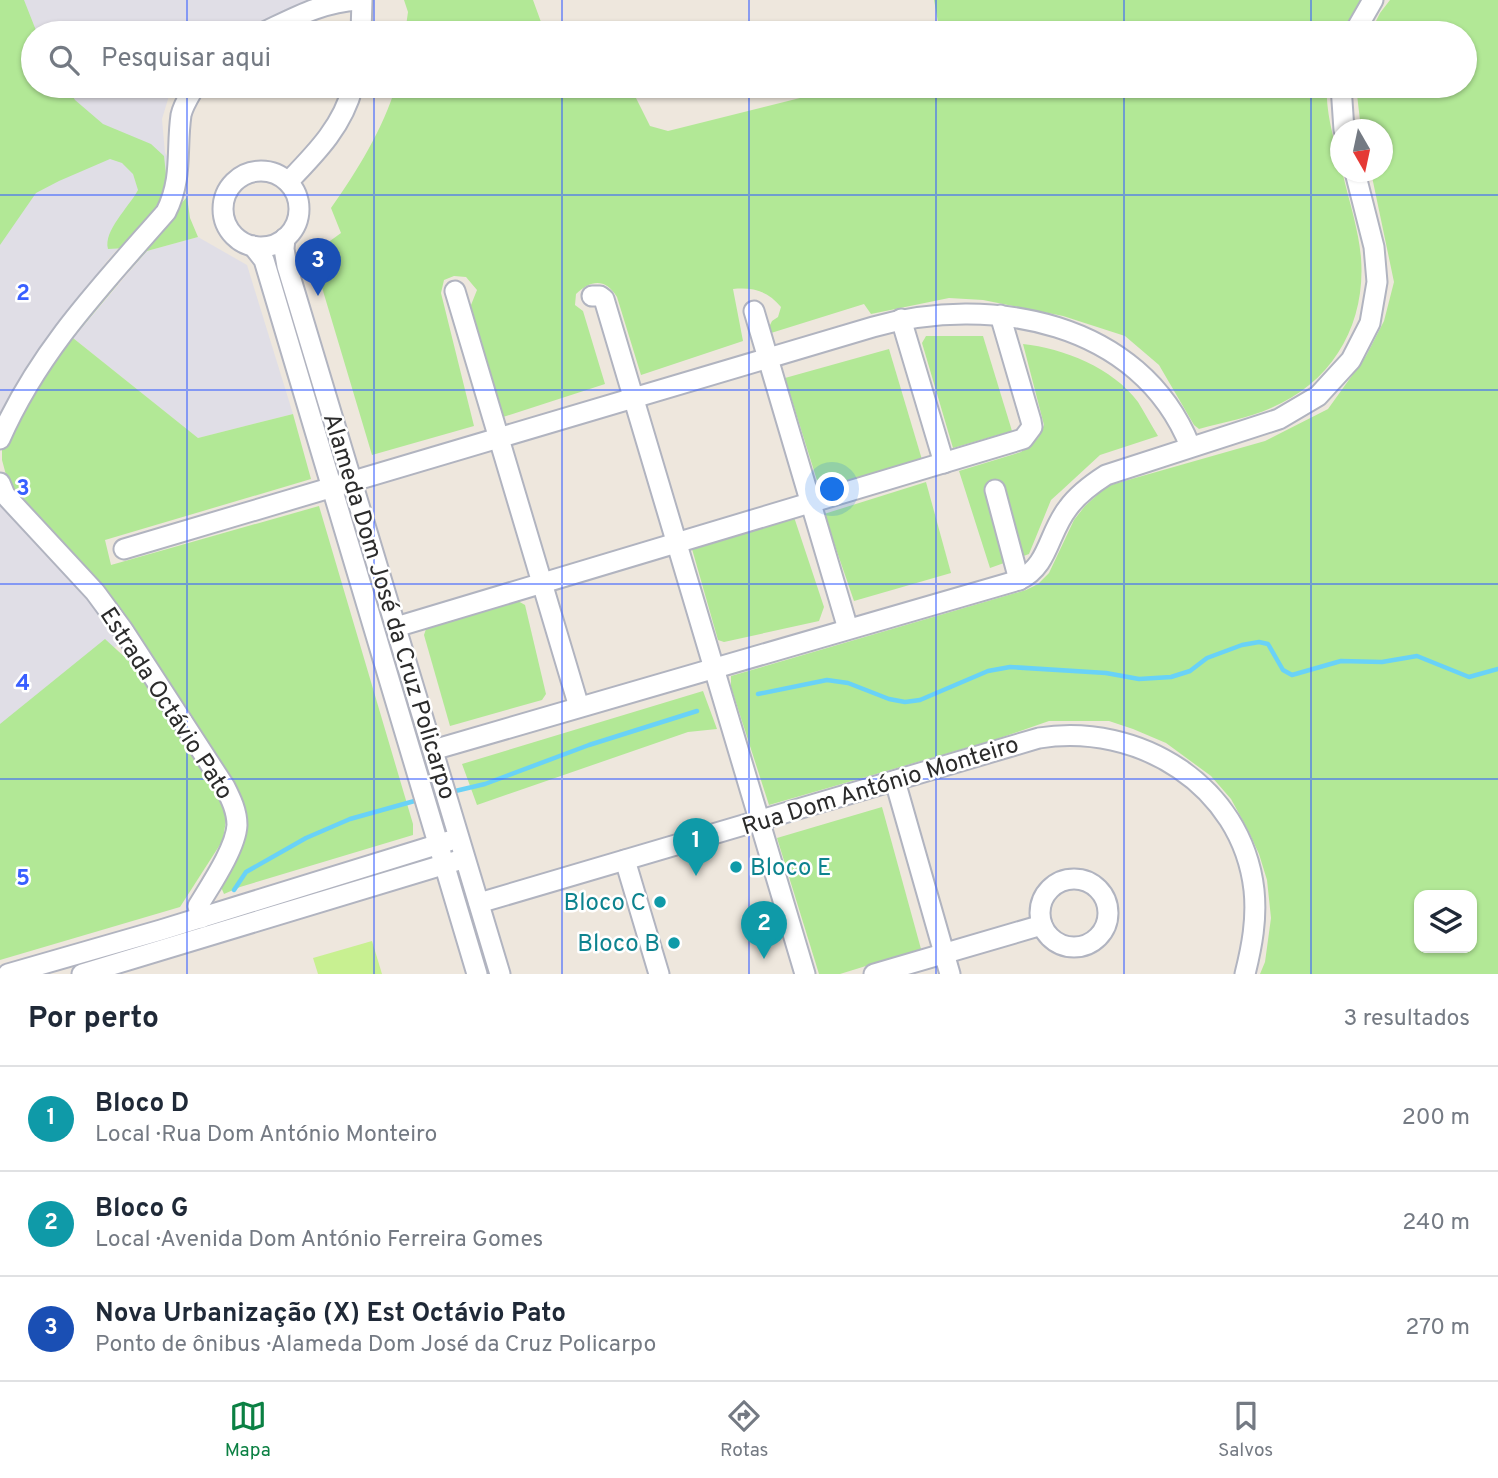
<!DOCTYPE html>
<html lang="pt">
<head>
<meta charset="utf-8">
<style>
	body { margin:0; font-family:Overpass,sans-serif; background:#f6f6f7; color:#1f2937 }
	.controls { position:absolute; right:21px; bottom:21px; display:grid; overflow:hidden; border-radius:14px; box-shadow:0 2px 5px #0004 }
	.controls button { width:63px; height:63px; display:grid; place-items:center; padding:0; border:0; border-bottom:2px solid #e0e1e3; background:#fff; color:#1f2937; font:35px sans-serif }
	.compass { position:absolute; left:1330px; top:119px; width:63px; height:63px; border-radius:50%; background:#fff; box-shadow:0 2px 5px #0004; rotate:171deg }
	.you { position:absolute; left:833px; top:490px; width:24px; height:24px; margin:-18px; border:5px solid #fff; border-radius:50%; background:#1a73e8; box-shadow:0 0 0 10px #1a73e833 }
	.badge { display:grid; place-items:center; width:46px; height:46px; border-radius:50%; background:#0b8043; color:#fff; font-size:23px; font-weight:700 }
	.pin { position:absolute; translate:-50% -58px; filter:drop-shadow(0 2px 4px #0008) }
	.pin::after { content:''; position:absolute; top:37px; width:24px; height:21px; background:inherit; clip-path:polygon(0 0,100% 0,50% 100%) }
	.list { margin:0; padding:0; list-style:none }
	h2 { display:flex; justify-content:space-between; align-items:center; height:91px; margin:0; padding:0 28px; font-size:30px }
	h2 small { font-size:23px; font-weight:400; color:#747a83 }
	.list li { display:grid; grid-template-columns:46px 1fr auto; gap:21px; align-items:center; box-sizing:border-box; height:105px; padding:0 28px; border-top:2px solid #e0e1e3 }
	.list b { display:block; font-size:26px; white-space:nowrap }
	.list p { margin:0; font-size:23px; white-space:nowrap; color:#747a83 }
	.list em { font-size:23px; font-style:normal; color:#747a83 }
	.icon { flex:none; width:38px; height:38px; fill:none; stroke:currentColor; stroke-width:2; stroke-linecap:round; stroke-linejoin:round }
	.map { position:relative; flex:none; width:1498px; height:974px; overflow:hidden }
	.search { position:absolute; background:#fff; box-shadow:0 2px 5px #0004; left:21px; right:21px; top:21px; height:77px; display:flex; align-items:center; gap:18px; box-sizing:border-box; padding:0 24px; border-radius:38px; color:#747a83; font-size:26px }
	.sheet { height:406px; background:#fff }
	nav { display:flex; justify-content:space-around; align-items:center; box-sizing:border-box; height:98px; border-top:2px solid #e0e1e3; background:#fff; font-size:19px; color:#747a83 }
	nav a { display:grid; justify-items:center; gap:4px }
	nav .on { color:#0b8043 }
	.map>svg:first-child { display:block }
	.industrial { fill:#e0dee6 }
	.green { fill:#b2e896; fill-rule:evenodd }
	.pitch { fill:#c8f091 }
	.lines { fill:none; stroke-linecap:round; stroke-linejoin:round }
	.stream { stroke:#69d2f7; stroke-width:4.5 }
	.minor-casing { stroke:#b1b4c0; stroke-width:23 }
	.minor { stroke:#fff; stroke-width:19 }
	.grid { fill:none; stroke:#395fff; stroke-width:2; stroke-opacity:0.55 }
	.culture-dot { fill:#0f9aa8; stroke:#fff; stroke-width:2.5 }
	.labels { text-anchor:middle; stroke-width:5; stroke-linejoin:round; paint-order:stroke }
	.street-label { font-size:24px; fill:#2b2b2b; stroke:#fff }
	.culture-label { font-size:24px; fill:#0d838f; stroke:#fff; text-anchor:end }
	.grid-label { font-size:23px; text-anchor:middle; font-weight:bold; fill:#395fff; stroke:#fff; stroke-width:5; stroke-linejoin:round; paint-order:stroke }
</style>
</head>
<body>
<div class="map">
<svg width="1498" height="974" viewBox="0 0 1498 974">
	<rect width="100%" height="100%" fill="#eee7dd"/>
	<g class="industrial">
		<polygon points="14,0 307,0 244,33 33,33"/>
		<polygon points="37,86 172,86 162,119 165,153 170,161 169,174 155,206 106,262 38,356 0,429 0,229"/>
		<polygon points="198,237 247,265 293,414 198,438 73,338 147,251"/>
		<polygon points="0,505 94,607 119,644 2,732 0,732"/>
	</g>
	<g class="green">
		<path d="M0 0H24L37 33H33V86H66L75 100 103 124 151 144 164 156 167 183 160 206 126 248 108 249C103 231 129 207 138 190L133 174 122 163 110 159 59 181 36 193 0 245Z"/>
		<polygon points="404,0 533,0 545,33 405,33 408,12"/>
		<polygon points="934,0 1361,0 1343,33 940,33"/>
		<path d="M1390 0H1498V974H1260L1265 962 1271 918 1267 880 1259 854 1248 830 1231 799 1211 776 1166 743 1133 729 1109 721H1049L997 739 769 805 731 687V676L1026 590 1038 584 1049 573 1074 520 1085 506 1107 486 1265 441 1328 409 1366 356 1384 321 1394 282 1371 172H1382V130L1361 129 1356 86H1465V33H1370L1380 13ZM1419 895H1472V948H1419Z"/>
		<path d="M396 86H630L650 126 668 131 848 86H1327C1325 117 1338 151 1344 179 1350 204 1359 232 1361 258 1366 324 1333 382 1271 408 1249 418 1223 422 1199 429L1194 425 1159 365 1125 336 1063 316 983 300 949 298 871 314 864 304 771 333 769 327 772 321 778 317 781 307C768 291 753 287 733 289L743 341 641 375 617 297C605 278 591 280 576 294L575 305 583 311 605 384 503 417 469 310 477 290 466 277 454 276 444 280 441 293 474 426 372 455 312 254 341 233 331 208C357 171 383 129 396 86Z"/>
		<polygon points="187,197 190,218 198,237 147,251 129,271 124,268"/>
		<polygon points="116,281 118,284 73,338 198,438 293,414 311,479 105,540 111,565 319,506 413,824 413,835 240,887 224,894 221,887 247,824 247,814 123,619 9,486 2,460 2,447 40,374"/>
		<polygon points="926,336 983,336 1012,431 953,448 922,343"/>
		<path d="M1023 344C1063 348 1113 368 1138 402 1145 413 1151 425 1158 436L1100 455 1061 491 1051 500 1029 554 990 568 959 471 1021 452 1038 438 1044 425Z"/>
		<polygon points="889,349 923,463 820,490 785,378"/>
		<polygon points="926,482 951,573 854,601 824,514"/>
		<polygon points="794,517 824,607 819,621 724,642 718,640 692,549"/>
		<polygon points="518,601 525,605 546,694 542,700 450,726 424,635 426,629"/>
		<polygon points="105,639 129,661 205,770 227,813 223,840 180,907 0,960 0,724"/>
		<polygon points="703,691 717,729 688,732 477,805 462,764"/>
		<polygon points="882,807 921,949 840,974 819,974 777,838"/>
	</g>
	<polygon class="pitch" points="372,941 382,974 318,974 313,958"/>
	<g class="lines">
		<g class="stream">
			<polyline points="758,694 827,680 848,683 889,699 905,702 920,700 988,671 1010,667 1106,673 1139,679 1171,677 1190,671 1207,658 1242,645 1259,642 1268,644 1283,670 1292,675 1341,661 1382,662 1417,656 1469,677 1498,669"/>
			<polyline points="451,792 485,784 589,745 697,711"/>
			<polyline points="234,890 246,872 306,838 350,819 418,800"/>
		</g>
		<defs>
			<g id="minor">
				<path d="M262 33C294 18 322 2 358 0"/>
				<polyline points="361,33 362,0"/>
				<polyline points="1354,33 1373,0"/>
				<polyline points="1341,86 1344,130"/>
				<circle cx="261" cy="209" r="38"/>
				<path d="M288 182C316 153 343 126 353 86"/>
				<polyline points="285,238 284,249 287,266 500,974"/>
				<polyline points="253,246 264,260 477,974"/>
				<polyline points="455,291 579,707"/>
				<polyline points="592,296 600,296 604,299 805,974"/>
				<polyline points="754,311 848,629"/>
				<polyline points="901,319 944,463"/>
				<path d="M0 439C39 350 103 284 166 212 183 178 176 150 181 115 183 105 190 95 195 86"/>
				<path d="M0 483 5 495 95 592 123 630 225 787C231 799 237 811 237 825 236 848 210 886 198 906L201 918"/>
				<polyline points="995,490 1019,580"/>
				<path d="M124 549 873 327C991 294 1140 321 1190 446"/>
				<polyline points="396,627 1023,439 1032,427 1031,421 1000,315"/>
				<path d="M433 750 1019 580C1049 566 1048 533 1068 508 1078 494 1092 484 1106 475L1279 419 1318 396 1351 360 1370 323 1377 282 1374 247 1355 172"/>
				<polyline points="895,781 950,974"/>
				<polyline points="625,860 659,974"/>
				<circle cx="1074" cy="913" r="34"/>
				<path d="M479 903 1039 738C1138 722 1242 785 1254 890 1257 919 1252 946 1245 974"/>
				<polyline points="8,974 161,930 449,841"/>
				<polyline points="82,974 456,861"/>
				<polyline points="874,974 1042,925"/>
			</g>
		</defs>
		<use href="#minor" class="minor-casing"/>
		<use href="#minor" class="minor"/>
	</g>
	<path class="grid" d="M187 0V33M374 0V33M562 0V33M749 0V33M936 0V33M1124 0V33M1311 0V33M187 86V974M374 86V974M562 86V974M749 86V974M936 86V974M1124 86V974M1311 86V974M0 195H1498M0 390H1498M0 584H1498M0 779H1498"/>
	<g class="culture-dot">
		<circle cx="736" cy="867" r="7"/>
		<circle cx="660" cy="902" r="7"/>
		<circle cx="674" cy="943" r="7"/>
	</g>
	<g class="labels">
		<g class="street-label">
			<text transform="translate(390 606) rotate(73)" y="8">Alameda Dom José da Cruz Policarpo</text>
			<text transform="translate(167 703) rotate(57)" y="8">Estrada Octávio Pato</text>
			<text transform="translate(880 785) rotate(-17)" y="8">Rua Dom António Monteiro</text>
		</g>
		<g class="culture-label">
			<text x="750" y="875" text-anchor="start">Bloco E</text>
			<text x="646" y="910">Bloco C</text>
			<text x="660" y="951">Bloco B</text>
		</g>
	</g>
	<g class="grid-label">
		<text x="23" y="300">2</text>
		<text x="23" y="495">3</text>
		<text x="23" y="690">4</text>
		<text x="23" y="885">5</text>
	</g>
</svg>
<div class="controls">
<button><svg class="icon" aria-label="layers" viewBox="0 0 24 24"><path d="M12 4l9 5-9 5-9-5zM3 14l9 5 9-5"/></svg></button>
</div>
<svg class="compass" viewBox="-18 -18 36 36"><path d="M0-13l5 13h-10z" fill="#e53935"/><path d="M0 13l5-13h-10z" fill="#747a83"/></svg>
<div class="you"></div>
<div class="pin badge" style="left:696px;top:876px;background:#0f9aa8">1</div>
<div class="pin badge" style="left:764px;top:959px;background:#0f9aa8">2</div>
<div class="pin badge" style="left:318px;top:296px;background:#1a4fb4">3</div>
<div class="search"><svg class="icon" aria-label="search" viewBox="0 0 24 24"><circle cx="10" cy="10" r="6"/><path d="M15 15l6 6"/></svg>Pesquisar aqui</div>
</div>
<section class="sheet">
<h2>Por perto<small>3 resultados</small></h2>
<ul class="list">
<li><span class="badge" style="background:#0f9aa8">1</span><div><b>Bloco D</b><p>Local · Rua Dom António Monteiro</p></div><em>200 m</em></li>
<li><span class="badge" style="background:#0f9aa8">2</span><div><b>Bloco G</b><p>Local · Avenida Dom António Ferreira Gomes</p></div><em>240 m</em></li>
<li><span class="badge" style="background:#1a4fb4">3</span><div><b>Nova Urbanização (X) Est Octávio Pato</b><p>Ponto de ônibus · Alameda Dom José da Cruz Policarpo</p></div><em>270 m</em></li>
</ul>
</section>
<nav>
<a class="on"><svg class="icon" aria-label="map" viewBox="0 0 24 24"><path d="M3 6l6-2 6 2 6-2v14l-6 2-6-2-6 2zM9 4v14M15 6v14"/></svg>Mapa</a>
<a><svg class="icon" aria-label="directions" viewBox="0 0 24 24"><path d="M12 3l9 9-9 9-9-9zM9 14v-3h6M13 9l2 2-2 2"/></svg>Rotas</a>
<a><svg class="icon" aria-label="saved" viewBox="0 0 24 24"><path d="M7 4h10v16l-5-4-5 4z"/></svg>Salvos</a>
</nav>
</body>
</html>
